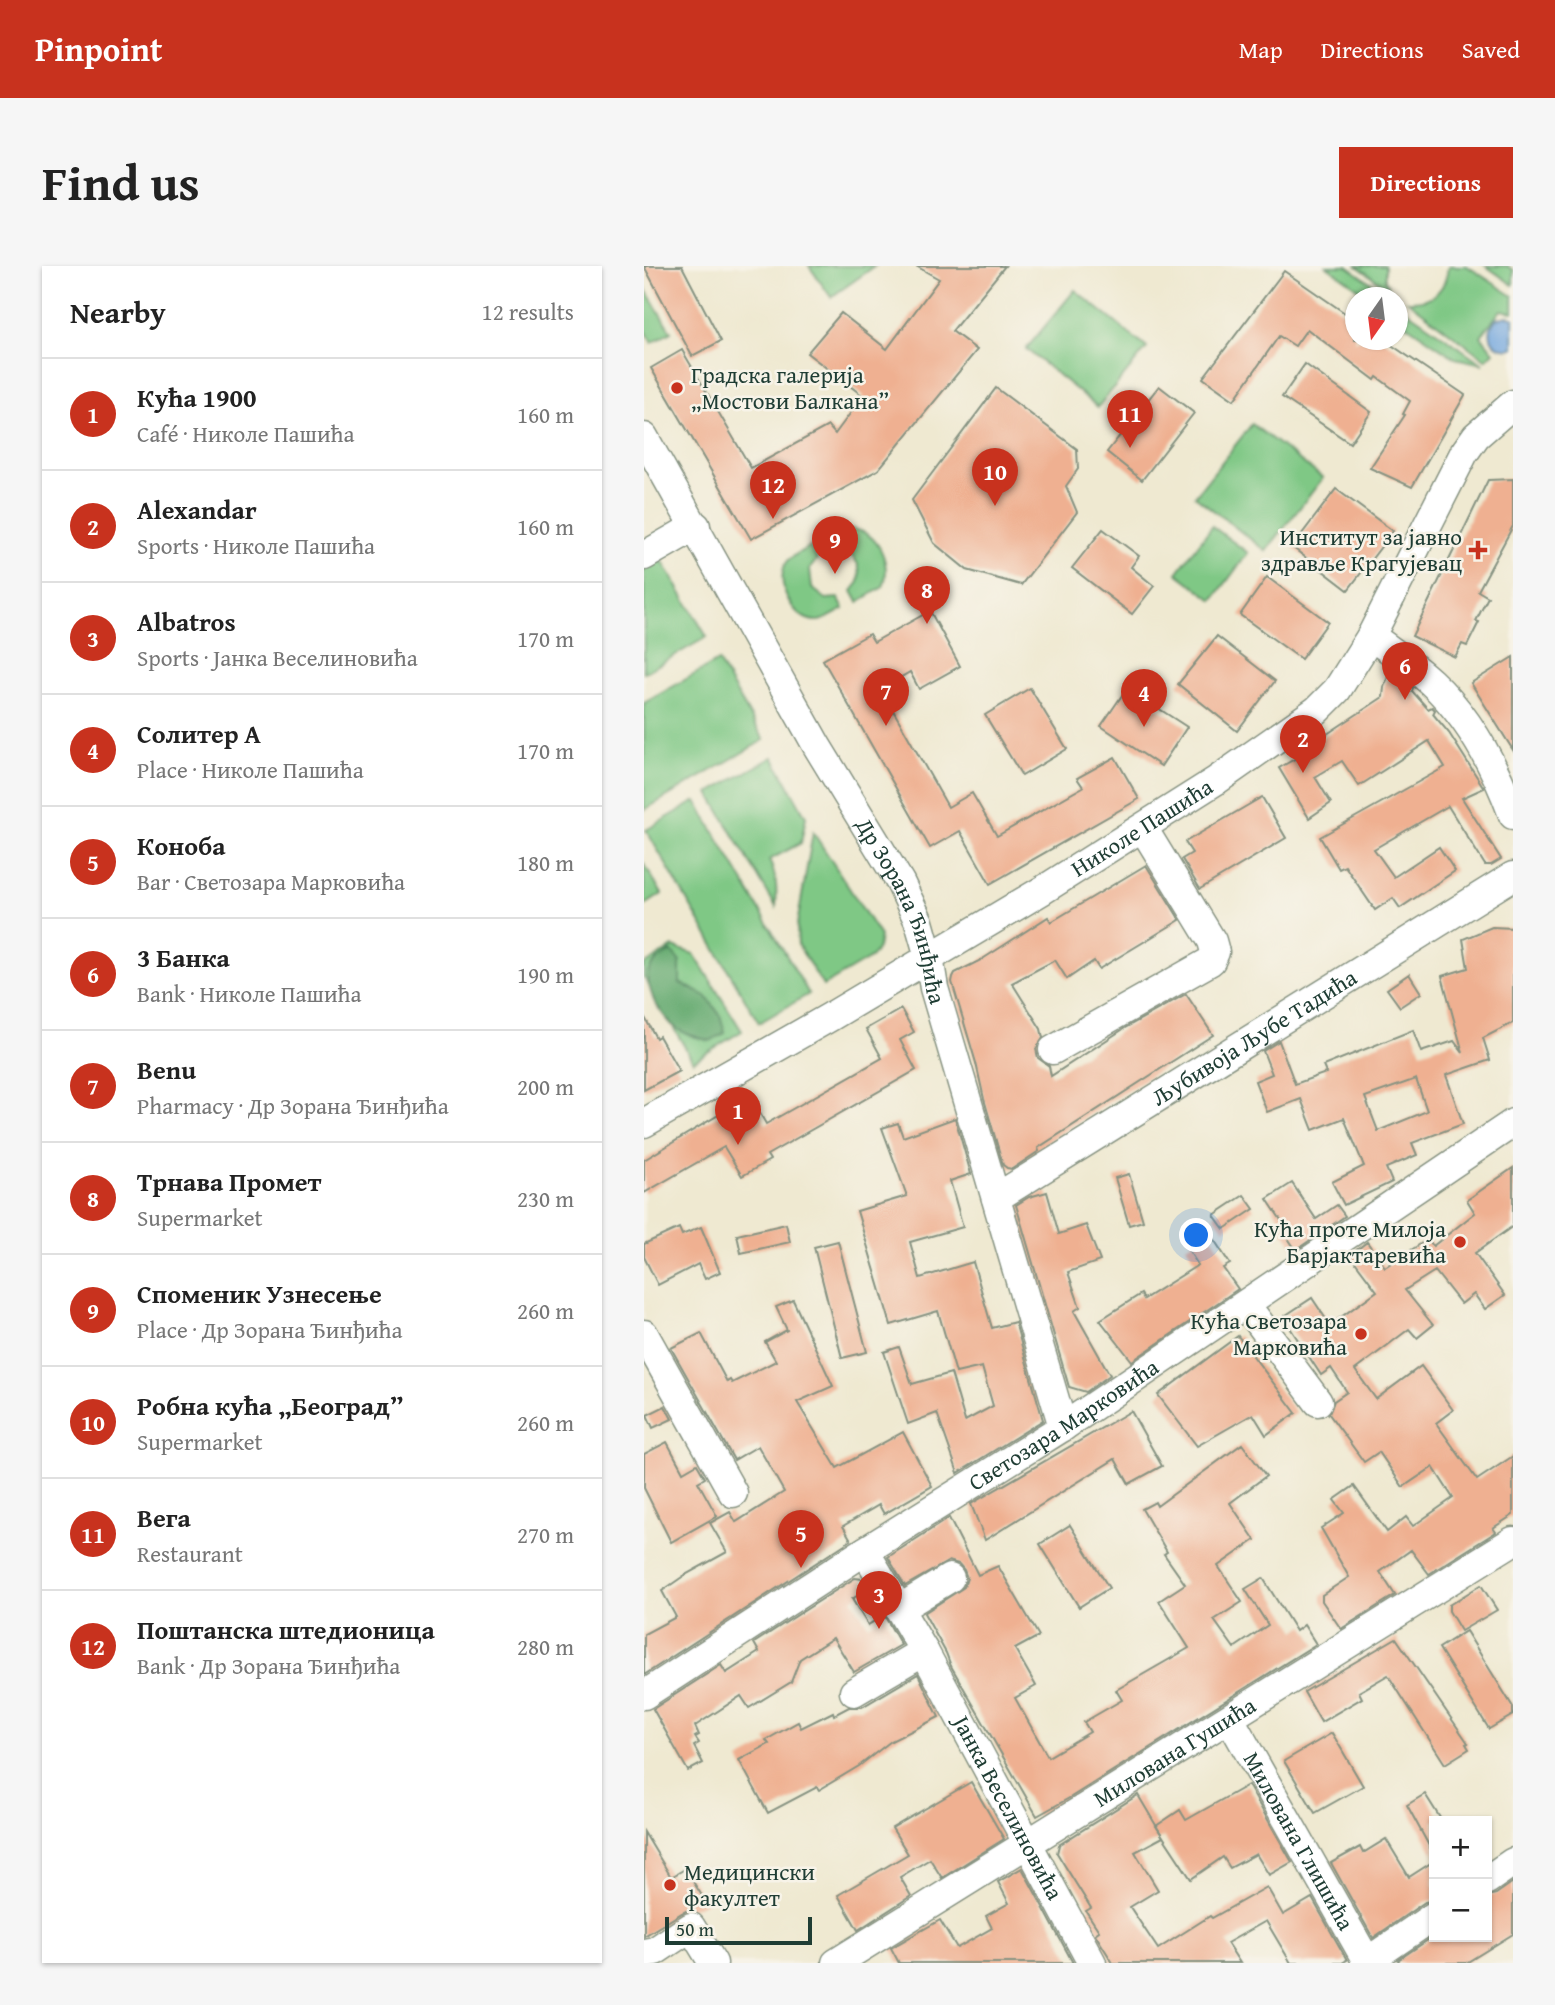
<!DOCTYPE html>
<html lang="en">
<head>
<meta charset="utf-8">
<style>
	body { margin:0; font-family:"Gentium Book Plus",serif; background:#f6f6f6; color:#222 }
	.controls { position:absolute; right:21px; bottom:21px; display:grid; overflow:hidden; border-radius:0px; box-shadow:0 2px 5px #0004 }
	.controls button { width:63px; height:63px; display:grid; place-items:center; padding:0; border:0; border-bottom:2px solid #e0e0e0; background:#fff; color:#222; font:35px sans-serif }
	.compass { position:absolute; left:701px; top:21px; width:63px; height:63px; border-radius:50%; background:#fff; box-shadow:0 2px 5px #0004; rotate:194deg }
	.scale { position:absolute; left:21px; bottom:18px; width:147px; box-sizing:border-box; padding-left:7px; border:4px solid #1f3d34; border-top:0; font-size:19px; line-height:24px; white-space:nowrap; color:#1f3d34; -webkit-text-stroke:5px #f7f3e8; paint-order:stroke }
	.you { position:absolute; left:553px; top:970px; width:24px; height:24px; margin:-18px; border:5px solid #fff; border-radius:50%; background:#1a73e8; box-shadow:0 0 0 10px #1a73e833 }
	.badge { display:grid; place-items:center; width:46px; height:46px; border-radius:50%; background:#c8321e; color:#fff; font-size:23px; font-weight:700 }
	.pin { position:absolute; translate:-50% -58px; filter:drop-shadow(0 2px 4px #0008) }
	.pin::after { content:''; position:absolute; top:37px; width:24px; height:21px; background:inherit; clip-path:polygon(0 0,100% 0,50% 100%) }
	.list { margin:0; padding:0; list-style:none }
	h2 { display:flex; justify-content:space-between; align-items:center; height:91px; margin:0; padding:0 28px; font-size:30px }
	h2 small { font-size:23px; font-weight:400; color:#767676 }
	.list li { display:grid; grid-template-columns:46px 1fr auto; gap:21px; align-items:center; box-sizing:border-box; height:112px; padding:0 28px; border-top:2px solid #e0e0e0 }
	.list b { display:block; font-size:26px; white-space:nowrap }
	.list p { margin:0; font-size:23px; white-space:nowrap; color:#767676 }
	.list em { font-size:23px; font-style:normal; color:#767676 }
	.map { position:relative; flex:none; width:869px; height:1697px; overflow:hidden; border-radius:0px }
	header { display:flex; align-items:center; gap:42px; box-sizing:border-box; height:98px; padding:0 35px; background:#c8321e; color:#fff }
	header strong { font-size:33px }
	nav { display:flex; gap:38px; margin-inline-start:auto; font-size:24px }
	.intro { display:flex; align-items:center; justify-content:space-between; box-sizing:border-box; height:168px; padding:0 42px }
	h1 { margin:0; font-size:49px }
	.button { padding:18px 32px; border-radius:0px; background:#c8321e; color:#fff; font-size:24px; font-weight:700 }
	main { display:flex; gap:42px; padding:0 42px }
	aside { flex:1; background:#fff; border-radius:0px; box-shadow:0 2px 5px #0004 }
	.map>svg:first-child { display:block }
	.green { fill:#7fc885; stroke:#4f825c; stroke-width:2 }
	.forest { fill:#67ac72; stroke:#437453; stroke-width:2 }
	.water { fill:#71a5de; stroke:#487189; stroke-width:2 }
	.building { fill:#efb091; fill-rule:evenodd }
	.lines { fill:none; stroke-linecap:round; stroke-linejoin:round }
	.minor-casing { stroke:#879382; stroke-width:31 }
	.minor { stroke:#fff; stroke-width:28 }
	.poi-dot { fill:#c8321e; stroke:#f7f3e8; stroke-width:2.5 }
	.labels { text-anchor:middle; stroke-width:5; stroke-linejoin:round; paint-order:stroke }
	.poi-label { font-size:23px; fill:#1f3d34; stroke:#f7f3e8; text-anchor:end }
	.street-label { font-size:23px; fill:#1f3d34; stroke:#f7f3e8 }
</style>
</head>
<body>
<header>
<strong>Pinpoint</strong>
<nav><a>Map</a><a>Directions</a><a>Saved</a></nav>
</header>
<div class="intro"><h1>Find us</h1><a class="button">Directions</a></div>
<main>
<aside>
<h2>Nearby<small>12 results</small></h2>
<ul class="list">
<li><span class="badge">1</span><div><b>Кућа 1900</b><p>Café · Николе Пашића</p></div><em>160 m</em></li>
<li><span class="badge">2</span><div><b>Alexandar</b><p>Sports · Николе Пашића</p></div><em>160 m</em></li>
<li><span class="badge">3</span><div><b>Albatros</b><p>Sports · Јанка Веселиновића</p></div><em>170 m</em></li>
<li><span class="badge">4</span><div><b>Солитер А</b><p>Place · Николе Пашића</p></div><em>170 m</em></li>
<li><span class="badge">5</span><div><b>Коноба</b><p>Bar · Светозара Марковића</p></div><em>180 m</em></li>
<li><span class="badge">6</span><div><b>3 Банка</b><p>Bank · Николе Пашића</p></div><em>190 m</em></li>
<li><span class="badge">7</span><div><b>Benu</b><p>Pharmacy · Др Зорана Ђинђића</p></div><em>200 m</em></li>
<li><span class="badge">8</span><div><b>Трнава Промет</b><p>Supermarket</p></div><em>230 m</em></li>
<li><span class="badge">9</span><div><b>Споменик Узнесење</b><p>Place · Др Зорана Ђинђића</p></div><em>260 m</em></li>
<li><span class="badge">10</span><div><b>Робна кућа „Београд”</b><p>Supermarket</p></div><em>260 m</em></li>
<li><span class="badge">11</span><div><b>Вега</b><p>Restaurant</p></div><em>270 m</em></li>
<li><span class="badge">12</span><div><b>Поштанска штедионица</b><p>Bank · Др Зорана Ђинђића</p></div><em>280 m</em></li>
</ul>
</aside>
<div class="map">
<svg width="869" height="1697" viewBox="0 0 869 1697">
	<rect width="100%" height="100%" fill="#f7f3e8"/>
	<filter id="ink" filterUnits="userSpaceOnUse"><feTurbulence type="fractalNoise" baseFrequency=".0143" numOctaves="2"/><feDisplacementMap in="SourceGraphic" scale="14" xChannelSelector="R" yChannelSelector="G"/><feConvolveMatrix kernelMatrix="1 2 1 2 8 2 1 2 1" color-interpolation-filters="sRGB"/></filter>
	<filter id="wash" filterUnits="userSpaceOnUse"><feTurbulence type="fractalNoise" baseFrequency=".00686" numOctaves="4" result="noise"/><feDisplacementMap in="SourceGraphic" scale="28" xChannelSelector="R" yChannelSelector="G"/><feGaussianBlur stdDeviation="1.57" result="paint"/><feColorMatrix in="noise" values="0 0 0 0 0 0 0 0 0 0 0 0 0 0 0 0 0 1.4 0 .05"/><feComposite in="paint" operator="in"/></filter>
	<g filter="url(#wash)">
		<rect width="100%" height="100%" fill="#efe9d1"/>
		<g class="green">
			<polygon points="165,0 231,0 187,31"/>
			<polygon points="683,0 703,0 742,27 739,31 727,31"/>
			<polygon points="713,0 741,0 741,14 745,23"/>
			<path d="M804 0H823L869 30V46L857 44 837 70 850 86 842 94 764 35C788 36 802 25 804 0Z"/>
			<polygon points="842,0 863,0 869,4 869,19"/>
			<polygon points="0,21 27,66 8,77 0,64"/>
			<polygon points="431,24 503,82 454,141 382,83"/>
			<polygon points="759,42 839,98 811,92 754,53"/>
			<polygon points="608,158 679,212 622,285 551,230"/>
			<polygon points="568,260 604,287 569,334 533,307"/>
			<path d="M203 263C232 261 249 296 239 321L214 336 208 325 215 316C219 298 207 281 188 286L181 273Z"/>
			<path d="M166 280 173 293 166 303 168 322 182 333 194 332 200 343C192 347 182 354 174 355 149 357 129 314 143 296 148 289 159 285 166 280Z"/>
			<polygon points="16,291 63,371 0,407 0,300"/>
			<polygon points="74,395 120,474 0,544 0,437"/>
			<path d="M129 491 162 551 157 577 125 594C133 610 133 624 132 641L65 527Z"/>
			<polygon points="52,535 165,728 115,757 2,564"/>
			<polygon points="169,566 236,670 234,682 228,691 179,720 154,679 153,659"/>
			<polygon points="0,598 18,628 0,640"/>
			<polygon points="29,681 50,688 98,765 49,795 0,711 0,699"/>
		</g>
		<path class="forest" d="M27 685 36 696V717L62 730 76 749 81 767 66 775C34 766 28 764 10 735 0 707 0 701 27 685Z"/>
		<path class="water" d="M863 50 869 51V82C850 86 839 68 852 53Z"/>
		<g id="blocks">
			<g class="building">
				<polygon points="0,0 38,0 77,75 48,90"/>
				<polygon points="272,0 361,0 308,65 333,84 234,204 107,273 7,102 38,84 107,202 184,160 191,168 219,130 163,87 197,47 243,83 295,13"/>
				<polygon points="640,5 711,54 711,74 740,74 821,129 768,221 726,202 761,149 759,148 766,135 733,111 731,114 663,63 651,80 635,70 590,134 559,112"/>
				<polygon points="661,98 727,146 706,177 638,131"/>
				<polygon points="515,120 550,147 498,214 463,186"/>
				<polygon points="352,122 433,183 434,203 422,220 433,246 377,319 323,304 290,277 268,234"/>
				<polygon points="869,213 869,260 834,325 844,331 832,355 835,356 823,380 818,378 811,391 768,370 844,214"/>
				<polygon points="692,223 749,265 704,324 648,281"/>
				<polygon points="459,263 495,290 487,301 510,320 488,348 428,302"/>
				<polygon points="623,311 684,356 657,393 596,349"/>
				<polygon points="286,345 316,400 275,423 266,406 237,423 304,541 328,527 353,570 439,521 433,512 471,491 495,533 346,618 316,565 286,582 179,394 225,368 230,376"/>
				<polygon points="573,370 631,415 593,465 534,418"/>
				<polygon points="869,391 869,484 827,417"/>
				<polygon points="746,406 769,422 768,425 784,443 788,441 791,444 789,448 805,467 840,522 818,532 857,593 847,599 841,599 804,540 730,583 750,611 795,581 811,605 756,642 749,632 731,644 701,600 695,603 676,571 801,501 785,475 715,520 698,495 671,511 687,537 665,552 635,502 673,480 671,476 739,431 740,421"/>
				<polygon points="386,422 423,483 378,510 341,449"/>
				<polygon points="483,422 543,461 517,500 457,460"/>
				<polygon points="618,531 642,572 556,623 538,593 548,587 541,576"/>
				<polygon points="502,599 536,654 455,703 450,695 423,713 411,694 368,717 397,763 399,772 392,783 394,792 405,800 407,810 481,762 542,728 569,769 394,882 395,885 368,903 363,902 359,899 340,833 332,797 308,716 309,711 311,707 337,694 404,651 407,656"/>
				<path d="M848 661 869 662V757L839 772 846 794 802 809 819 858 768 877 773 889 742 902 748 916 700 939 688 916 720 900 700 852 669 864 657 833 623 846 611 815 628 808 619 785 635 775 651 818 682 807 679 800 769 764 777 786 810 775 819 787 798 710 824 702 819 673ZM772 813 783 845 734 865 721 831Z"/>
				<polygon points="765,708 777,727 756,741 743,723"/>
				<polygon points="257,743 270,766 256,774 272,804 123,889 126,894 98,910 80,881 0,927 0,894 106,830 122,858 238,792 222,763"/>
				<polygon points="0,750 12,772 15,770 35,805 0,824"/>
				<polygon points="311,852 327,908 306,915 319,961 266,976 276,1012 329,996 348,1062 371,1056 399,1154 314,1207 293,1147 264,1158 240,1086 255,1081 268,1118 307,1107 321,1155 349,1140 338,1101 312,1107 294,1045 247,1059 213,945 263,930 238,862 254,857 259,871"/>
				<polygon points="869,902 869,960 831,987 861,1029 841,1043 830,1028 817,1038 791,1005 761,1024 789,1059 773,1072 765,1063 711,1104 732,1133 777,1100 809,1144 792,1157 833,1214 869,1190 869,1249 849,1262 852,1266 785,1308 767,1284 736,1306 751,1329 697,1363 678,1335 678,1329 705,1311 677,1262 700,1247 690,1234 710,1220 743,1266 762,1251 769,1260 809,1232 789,1201 759,1221 735,1186 720,1196 685,1148 690,1135 703,1126 687,1102 677,1109 639,1051 668,1032 686,1059 733,1025 706,989 723,976 741,1001 784,973 789,980 831,947 823,934"/>
				<polygon points="485,908 499,955 485,959 471,912"/>
				<polygon points="648,917 672,953 693,939 701,950 652,984 637,962 641,960 623,933"/>
				<polygon points="403,926 415,968 442,959 456,995 424,1006 436,1041 430,1045 466,1109 442,1126 425,1121 372,939 385,931"/>
				<polygon points="600,929 610,943 580,963 570,949"/>
				<polygon points="142,958 146,976 97,987 93,969"/>
				<polygon points="57,961 76,1006 61,1013 54,998 14,1019 0,991 0,978 35,962 38,969"/>
				<polygon points="565,966 586,998 579,1002 594,1023 488,1095 456,1054 497,1028 500,1033 554,999 542,980"/>
				<polygon points="194,975 223,1086 198,1092 170,981"/>
				<polygon points="149,1034 189,1120 153,1136 193,1202 259,1166 288,1220 240,1248 235,1239 199,1260 207,1274 0,1409 0,1368 32,1351 18,1325 41,1309 83,1286 66,1257 86,1246 92,1256 140,1226 114,1180 90,1194 27,1082 57,1067 83,1116 86,1114 88,1117 132,1095 121,1076 143,1064 132,1041"/>
				<polygon points="594,1070 652,1147 622,1169 609,1148 553,1180 514,1129"/>
				<polygon points="21,1140 28,1153 9,1162 3,1149"/>
				<polygon points="487,1145 518,1200 485,1218 471,1193 341,1274 327,1238"/>
				<polygon points="23,1176 39,1206 53,1198 61,1212 54,1216 73,1250 27,1276 0,1222 0,1188"/>
				<polygon points="598,1178 622,1210 586,1237 611,1274 574,1300 598,1336 570,1354 590,1382 624,1359 601,1323 619,1312 652,1365 660,1359 672,1378 427,1531 393,1550 307,1400 302,1387 280,1347 320,1321 323,1312 320,1304 315,1298 305,1295 261,1320 244,1291 305,1252 334,1309 354,1300 395,1370 371,1383 392,1420 371,1432 404,1491 446,1466 440,1456 478,1434 472,1424 545,1382 515,1335 541,1318 520,1288 523,1286 498,1243 511,1236 513,1240"/>
				<polygon points="426,1259 465,1322 435,1341 396,1278"/>
				<polygon points="211,1312 218,1313 224,1323 208,1333 224,1359 240,1349 257,1379 210,1406 189,1372 156,1393 147,1416 105,1442 97,1430 51,1460 55,1469 51,1471 55,1477 50,1480 59,1497 44,1505 9,1443 77,1399 82,1407 115,1386 110,1377"/>
				<polygon points="837,1319 853,1344 817,1365 805,1345 805,1339"/>
				<polygon points="822,1365 869,1441 869,1449 845,1463 795,1382"/>
				<polygon points="752,1372 824,1477 822,1478 825,1483 801,1498 744,1409 715,1426 718,1432 677,1456 660,1426"/>
				<polygon points="274,1408 295,1451 247,1475 215,1500 175,1524 173,1521 124,1547 95,1494 125,1478 122,1474 154,1456 157,1462 189,1446 190,1449 205,1441 218,1441"/>
				<polygon points="688,1467 719,1520 671,1547 640,1495"/>
				<polygon points="327,1516 360,1573 298,1612 286,1593 256,1611 267,1630 214,1664 194,1629 264,1588 248,1562"/>
				<polygon points="604,1519 648,1596 625,1609 612,1588 586,1602 579,1591 547,1613 512,1560 536,1544 542,1554"/>
				<polygon points="781,1528 798,1555 790,1555 790,1589 763,1539"/>
				<polygon points="494,1529 519,1571 491,1586 514,1624 486,1641 514,1683 566,1650 568,1652 623,1621 639,1649 668,1632 703,1694 698,1697 647,1697 622,1655 583,1677 596,1697 469,1697 451,1668 455,1665 442,1645 447,1642 413,1587 415,1579"/>
				<polygon points="0,1566 27,1611 41,1603 62,1636 38,1647 0,1670"/>
				<polygon points="742,1573 765,1611 790,1595 790,1634 781,1636 729,1672 687,1597 716,1581 719,1587"/>
				<polygon points="378,1602 429,1697 255,1697 247,1682 296,1654 313,1682 348,1662 342,1650 365,1637 354,1616"/>
				<polygon points="869,1616 869,1668 822,1697 756,1697 754,1694 790,1670 843,1671 843,1630 852,1628"/>
			</g>
		</g>
	</g>
	<g filter="url(#ink)">
		<use href="#blocks" fill-opacity="0" stroke="#879382" stroke-width="2"/>
		<g class="lines">
			<defs>
				<g id="minor">
					<path id="s1" d="M0 171 173 480 256 616 275 656 285 691 290 722 419 1161"/>
					<polyline points="0,290 52,260"/>
					<path d="M727 370C747 385 769 399 787 416 826 452 851 500 869 549"/>
					<polyline points="409,784 567,695 571,686 568,675 499,562"/>
					<path id="s2" d="M0 857 186 751 399 624 573 514 673 444 693 424 727 370 820 187 832 170 869 138"/>
					<path id="s3" d="M352 932 869 610"/>
					<polyline points="602,1039 674,1136"/>
					<polyline points="0,1068 89,1227"/>
					<path id="s4" d="M221 1285 280 1385 448 1697"/>
					<polyline points="255,1343 306,1312"/>
					<polyline points="210,1426 280,1385"/>
					<path id="s5" d="M0 1429 221 1285 419 1161 869 857"/>
					<path id="s6" d="M586 1453 724 1697"/>
					<polyline points="843,1614 869,1596"/>
					<polyline points="0,1687 11,1685 47,1661 69,1697"/>
					<path id="s7" d="M192 1697 869 1275"/>
					<polyline points="721,1697 790,1650"/>
				</g>
			</defs>
			<use href="#minor" class="minor-casing"/>
			<use href="#minor" class="minor"/>
		</g>
	</g>
	<g class="poi-dot">
		<circle cx="33" cy="122" r="7"/>
		<path d="M830.5 273.5h7v7h7v7h-7v7h-7v-7h-7v-7h7z"/>
		<circle cx="816" cy="976" r="7"/>
		<circle cx="717" cy="1068" r="7"/>
		<circle cx="26" cy="1619" r="7"/>
	</g>
	<g class="labels">
		<g class="poi-label">
			<text x="47" y="117" text-anchor="start">Градска галерија<tspan x="47" dy="26">„Мостови Балкана”</tspan></text>
			<text x="818" y="279">Институт за јавно<tspan x="818" dy="26">здравље Крагујевац</tspan></text>
			<text x="802" y="971">Кућа проте Милоја<tspan x="802" dy="26">Барјактаревића</tspan></text>
			<text x="703" y="1063">Кућа Светозара<tspan x="703" dy="26">Марковића</tspan></text>
			<text x="40" y="1614" text-anchor="start">Медицински<tspan x="40" dy="26">факултет</tspan></text>
		</g>
		<g class="street-label">
			<text dy="8" stroke="none"><textPath href="#s2" startOffset="579">Николе Пашића</textPath></text>
			<text dy="8" stroke="none"><textPath href="#s1" startOffset="541">Др Зорана Ђинђића</textPath></text>
			<text dy="8" stroke="none"><textPath href="#s3" startOffset="304">Љубивоја Љубе Тадића</textPath></text>
			<text dy="8" stroke="none"><textPath href="#s5" startOffset="499">Светозара Марковића</textPath></text>
			<text dy="8" stroke="none"><textPath href="#s7" startOffset="399">Милована Гушића</textPath></text>
			<text dy="8" stroke="none"><textPath href="#s4" startOffset="294">Јанка Веселиновића</textPath></text>
			<text dy="8" stroke="none"><textPath href="#s6" startOffset="140">Милована Глишића</textPath></text>
		</g>
	</g>
</svg>
<div class="controls">
<button>+</button>
<button>−</button>
</div>
<svg class="compass" viewBox="-18 -18 36 36"><path d="M0-13l5 13h-10z" fill="#e53935"/><path d="M0 13l5-13h-10z" fill="#767676"/></svg>
<div class="scale">50 m</div>
<div class="you"></div>
<div class="pin badge" style="left:94px;top:879px">1</div>
<div class="pin badge" style="left:659px;top:507px">2</div>
<div class="pin badge" style="left:235px;top:1363px">3</div>
<div class="pin badge" style="left:500px;top:461px">4</div>
<div class="pin badge" style="left:157px;top:1302px">5</div>
<div class="pin badge" style="left:761px;top:434px">6</div>
<div class="pin badge" style="left:242px;top:460px">7</div>
<div class="pin badge" style="left:283px;top:358px">8</div>
<div class="pin badge" style="left:191px;top:308px">9</div>
<div class="pin badge" style="left:351px;top:240px">10</div>
<div class="pin badge" style="left:486px;top:182px">11</div>
<div class="pin badge" style="left:129px;top:253px">12</div>
</div>
</main>
</body>
</html>
